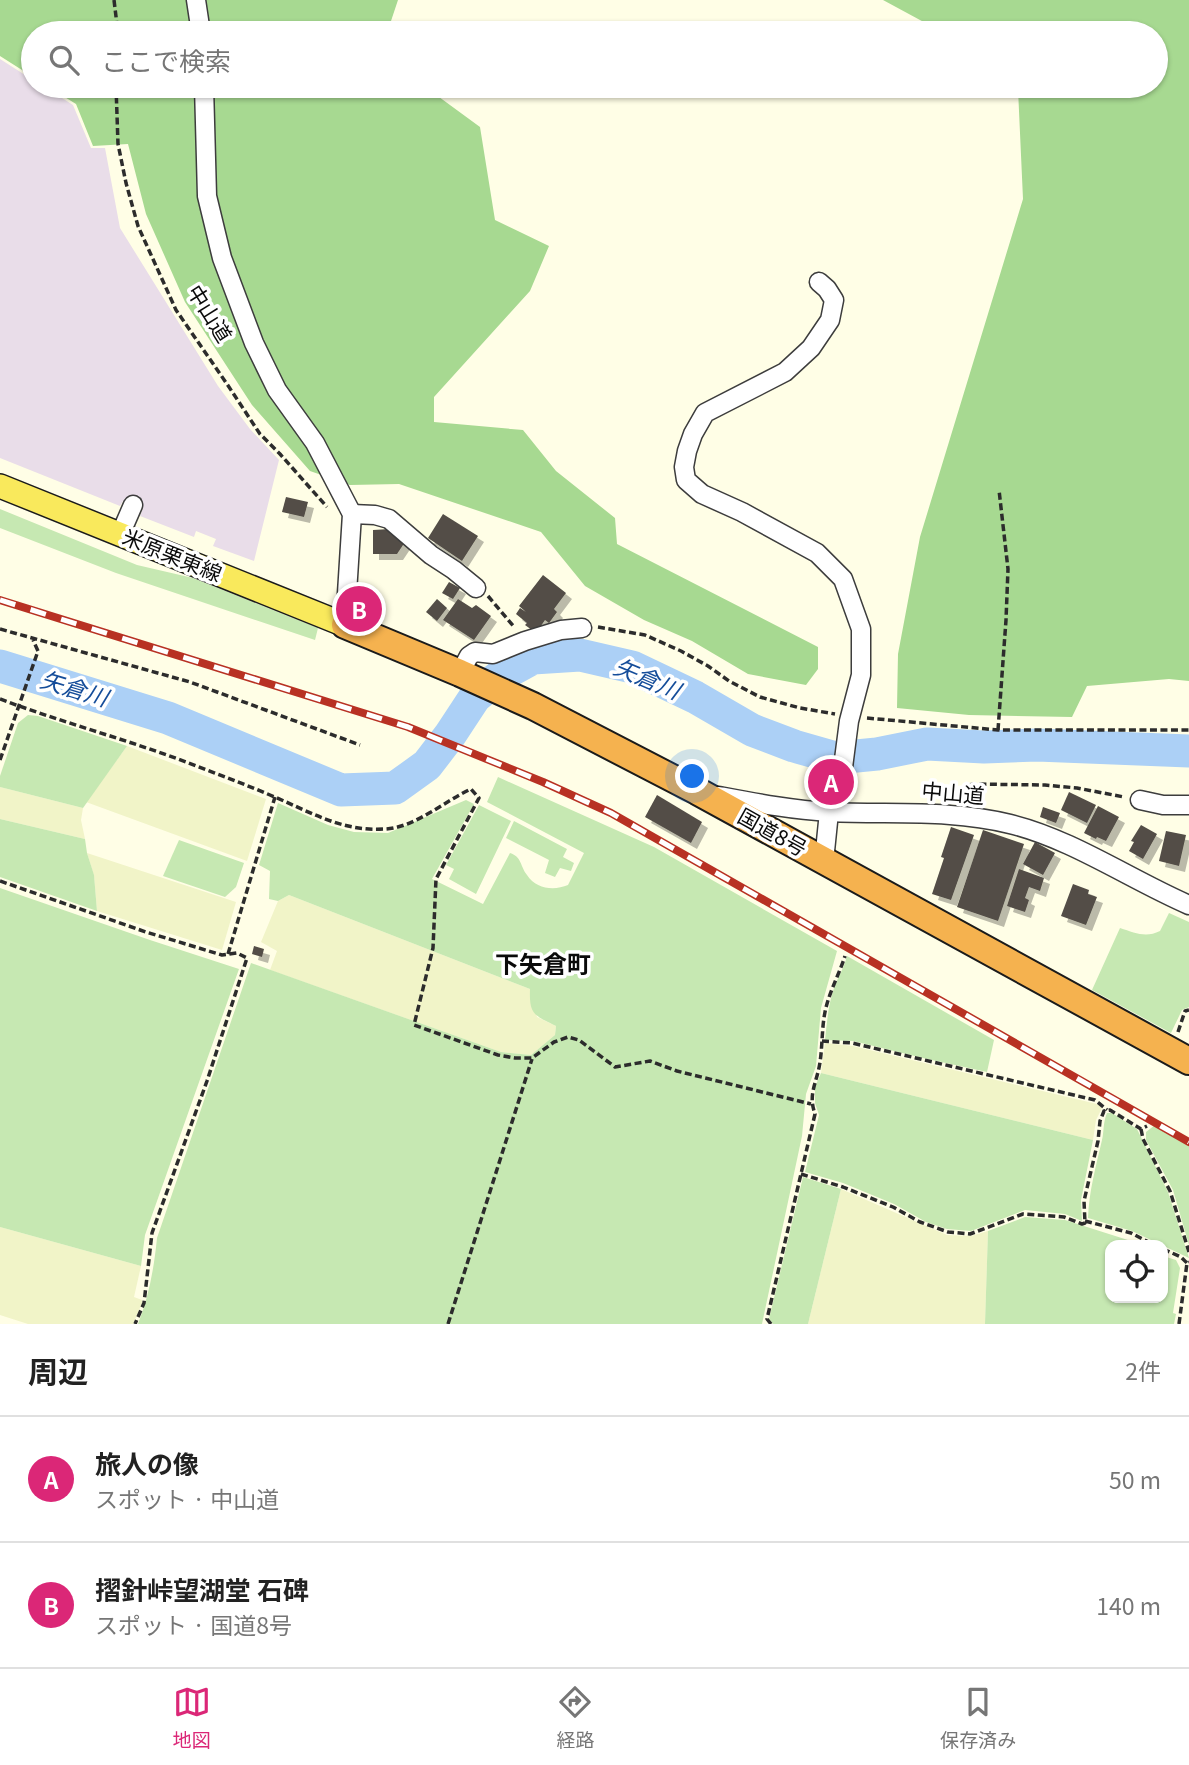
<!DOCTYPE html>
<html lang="ja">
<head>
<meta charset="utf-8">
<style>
	body { margin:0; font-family:Georgia,"Noto Sans JP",serif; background:#f2f2f2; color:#222 }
	.controls { position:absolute; right:21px; bottom:21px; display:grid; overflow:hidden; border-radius:14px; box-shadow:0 2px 5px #0004 }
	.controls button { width:63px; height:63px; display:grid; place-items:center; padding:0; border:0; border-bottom:2px solid #e0e0e0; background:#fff; color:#222; font:35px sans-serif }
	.you { position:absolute; left:693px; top:777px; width:24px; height:24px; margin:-18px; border:5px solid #fff; border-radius:50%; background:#1a73e8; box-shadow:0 0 0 10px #1a73e833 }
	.badge { display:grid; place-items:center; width:46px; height:46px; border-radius:50%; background:#db2777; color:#fff; font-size:23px; font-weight:700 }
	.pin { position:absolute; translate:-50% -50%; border:4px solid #fff; box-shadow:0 2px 7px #0006 }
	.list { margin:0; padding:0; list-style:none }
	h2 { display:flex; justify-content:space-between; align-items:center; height:91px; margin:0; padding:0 28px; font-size:30px }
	h2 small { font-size:23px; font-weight:400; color:#767676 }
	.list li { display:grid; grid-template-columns:46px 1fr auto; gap:21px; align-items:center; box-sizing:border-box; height:126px; padding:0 28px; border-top:2px solid #e0e0e0 }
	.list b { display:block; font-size:26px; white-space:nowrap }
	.list p { margin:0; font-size:23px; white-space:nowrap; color:#767676 }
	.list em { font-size:23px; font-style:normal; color:#767676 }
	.icon { flex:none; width:38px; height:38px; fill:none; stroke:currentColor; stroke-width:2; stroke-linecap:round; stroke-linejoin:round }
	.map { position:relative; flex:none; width:1189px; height:1324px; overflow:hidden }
	.search { position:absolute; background:#fff; box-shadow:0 2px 5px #0004; left:21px; right:21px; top:21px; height:77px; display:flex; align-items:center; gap:18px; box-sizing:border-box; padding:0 24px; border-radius:38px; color:#767676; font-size:26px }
	.sheet { height:343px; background:#fff }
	nav { display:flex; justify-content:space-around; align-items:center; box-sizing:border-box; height:98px; border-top:2px solid #e0e0e0; background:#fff; font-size:19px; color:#767676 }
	nav a { display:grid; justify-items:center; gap:4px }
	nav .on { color:#db2777 }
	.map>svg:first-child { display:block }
	.industrial { fill:#e9dde9 }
	.farmland { fill:#f1f4c8 }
	.green { fill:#c6e8b2 }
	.forest { fill:#a7d991 }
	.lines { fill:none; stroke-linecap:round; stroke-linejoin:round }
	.river { stroke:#acd0f6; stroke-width:33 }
	.building { fill:#524d46; filter:url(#shadow) }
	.minor-casing { stroke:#3d3d3d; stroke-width:21 }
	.major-casing { stroke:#1b1b1b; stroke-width:26 }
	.highway-casing { stroke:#1b1b1b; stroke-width:30 }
	.path { stroke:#2c2c2c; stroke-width:3.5; stroke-dasharray:7 3.5; stroke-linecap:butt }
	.minor { stroke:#fff; stroke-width:18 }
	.major { stroke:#f9e95c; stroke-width:23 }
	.highway { stroke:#f5b24f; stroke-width:26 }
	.rail-casing { stroke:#b83123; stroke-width:8 }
	.rail { stroke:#fff; stroke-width:5; stroke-dasharray:16; stroke-linecap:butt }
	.labels { text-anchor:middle; stroke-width:7; stroke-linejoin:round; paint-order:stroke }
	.street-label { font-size:21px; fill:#0a0a0a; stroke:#fff }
	.water-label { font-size:23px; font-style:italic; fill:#154d9a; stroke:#fff }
	.quarter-label { font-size:24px; font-weight:bold; fill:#0a0a0a; stroke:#fff }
</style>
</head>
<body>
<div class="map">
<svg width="1189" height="1324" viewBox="0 0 1189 1324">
	<defs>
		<filter id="shadow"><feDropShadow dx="6" dy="6" stdDeviation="0" flood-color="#0004"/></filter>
	</defs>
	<rect width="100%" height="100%" fill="#fffee6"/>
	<polygon class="industrial" points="0,59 33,80 33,86 43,86 73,105 91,148 105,148 120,228 218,386 250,429 279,460 254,561 213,546 216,539 196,531 194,537 140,516 143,508 123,501 120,506 0,458"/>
	<g class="farmland">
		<polygon points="127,746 266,799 247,861 86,802"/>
		<polygon points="0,787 83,808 81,820 85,839 0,819"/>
		<polygon points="87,853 236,902 222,950 97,911 94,876"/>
		<polygon points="289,895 530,989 537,1017 556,1026 555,1035 531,1055 501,1052 270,970 277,951 261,942 278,901"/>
		<polygon points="825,1043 853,1046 1097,1104 1102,1108 1096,1120 1093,1140 821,1073"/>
		<polygon points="841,1189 947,1235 971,1236 988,1231 985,1324 808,1324"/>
		<polygon points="0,1227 141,1266 134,1297 142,1300 142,1303 133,1324 28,1324 0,1315"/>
	</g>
	<g class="green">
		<polygon points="0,509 137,565 193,578 318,628 315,640 116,573 0,528"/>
		<polygon points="28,715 38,716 127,746 83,808 0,787 0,776 18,723"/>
		<path d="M498 777 654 847 837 951 821 1008 816 1066 806 1094 802 1136 762 1324H138C149 1296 154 1268 157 1238L251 963 501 1052 531 1055 555 1035 556 1026C534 1015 529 1015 530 989L289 895 278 901 269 899 270 871 259 865 278 803 328 825 354 832 388 833 466 800 474 804 432 879 483 904 510 853C522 857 520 866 527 875 536 889 554 891 568 885L584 853 487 802Z"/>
		<polygon points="479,805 511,821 476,894 449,879 454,869 446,865"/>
		<polygon points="0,819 85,839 87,853 94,875 97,911 0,877"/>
		<polygon points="514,821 567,849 563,857 574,863 571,871 560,868 555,877 545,873 549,860 506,838"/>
		<polygon points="179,840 244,863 236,887 225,897 163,876"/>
		<polygon points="0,888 150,940 239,969 145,1235 141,1266 0,1227"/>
		<path d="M1169 913 1189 922V1007L1182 1010 1171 1033 1092 990 1120 928C1135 933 1146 938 1160 931Z"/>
		<path d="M847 956 994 1040 987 1072 923 1058 853 1041 825 1040C827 1023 828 1005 834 988 838 977 844 968 847 956Z"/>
		<polygon points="821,1073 1093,1140 1081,1200 1082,1221 1065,1214 1025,1210 971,1231 947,1229 926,1222 894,1204 843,1183 805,1172 819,1115 815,1103 815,1087"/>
		<path d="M1107 1113H1112L1137 1129 1168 1192 1189 1258 1132 1231 1088 1218C1089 1191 1096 1166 1102 1140 1104 1131 1103 1122 1107 1113Z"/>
		<polygon points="1155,1125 1189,1145 1189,1245 1173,1190 1146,1140 1146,1132"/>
		<polygon points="803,1177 841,1189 808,1324 773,1324 769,1319"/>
		<polygon points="1025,1217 1065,1220 1131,1241 1139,1245 1110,1245 1110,1298 1163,1298 1163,1256 1176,1260 1180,1268 1173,1313 1176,1314 1174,1324 985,1324 988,1231"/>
	</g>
	<g class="forest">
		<polygon points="0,0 398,0 387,33 33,33 33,77 0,56"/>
		<polygon points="883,0 1189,0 1189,681 1169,679 1087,686 1072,717 969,715 897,708 898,654 920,537 1023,199 1018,89 1014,86 1156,86 1156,33 944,33"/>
		<polygon points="47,86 424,86 480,127 495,220 549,246 530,291 434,397 434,422 523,430 556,471 615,518 617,544 818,647 818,669 806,685 748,674 692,641 644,620 585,586 541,532 399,484 350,485 310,471 252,405 185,302 146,214 128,144 93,146 76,104"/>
	</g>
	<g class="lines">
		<polyline class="river" points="0,666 168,718 341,790 395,788 427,765 450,735 475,697 500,676 533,658 580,655 632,667 695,697 752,730 794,746 836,758 877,754 927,744 984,747 1037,745 1189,751"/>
	</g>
	<g class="building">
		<polygon points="286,497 308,502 304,517 282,512"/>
		<polygon points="443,514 478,536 462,561 428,538"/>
		<polygon points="390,529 407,539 397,554 373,554 373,530"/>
		<polygon points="543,575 566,593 554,609 557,612 549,623 545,620 536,633 525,625 527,623 516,614 520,608 526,612 519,606"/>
		<polygon points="449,582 460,588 453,599 442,593"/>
		<polygon points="437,599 447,608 437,621 426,612"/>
		<polygon points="458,599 472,608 476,605 491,616 474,640 443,620"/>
		<polygon points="1069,792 1096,805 1087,823 1061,810"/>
		<polygon points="657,795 702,822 691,843 645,817"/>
		<polygon points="1098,806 1119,817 1106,841 1097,837 1096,839 1084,833"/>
		<polygon points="1043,807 1060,813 1056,823 1040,817"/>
		<polygon points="1141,825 1157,834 1143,859 1129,851 1134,842 1131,841"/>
		<polygon points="951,827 974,835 951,900 932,894 944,858 941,857"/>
		<polygon points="983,830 1024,844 998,921 957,907"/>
		<polygon points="1166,831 1186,835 1179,866 1159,861"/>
		<polygon points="1035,842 1055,853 1043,875 1023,864"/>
		<polygon points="1019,869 1044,878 1040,891 1029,887 1025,898 1029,900 1025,912 1007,906"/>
		<polygon points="1073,884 1089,890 1088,894 1097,897 1086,925 1061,916"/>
		<polygon points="254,946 264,949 262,957 252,954"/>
	</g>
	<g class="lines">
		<defs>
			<g id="minor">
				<polyline points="196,0 201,33"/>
				<polyline points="204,86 207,196 222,258 254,343 277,390 315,443 352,514 345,625"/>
				<polyline points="819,282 827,289 834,300 830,320 811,348 785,372 705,413 693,434 687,451 684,467 686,480 702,494 742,512 817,553 843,579 861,629 861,675 849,721 842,775 829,812 824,861"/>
				<polyline points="352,514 375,515 389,519 431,555 454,570 476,588"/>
				<polyline points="120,535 133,505"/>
				<polyline points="460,673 469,656 475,652 493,654 525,641 561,630 582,628"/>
				<path d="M719 796C756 803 792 810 830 812 890 815 951 809 1010 824 1072 839 1131 880 1189 905"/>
				<polyline points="1140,800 1163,805 1189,805"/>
			</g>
			<polyline id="major" points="0,486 345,625"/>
			<polyline id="highway" points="345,625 460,673 533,706 697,791 1189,1061"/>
		</defs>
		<use href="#minor" class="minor-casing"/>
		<use href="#major" class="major-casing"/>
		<use href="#highway" class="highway-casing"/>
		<g class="path">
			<polyline points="114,0 118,33"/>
			<polyline points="116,86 118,144 126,183 138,226 176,310 227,384 260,434 280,454 327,507"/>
			<polyline points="488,596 515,628"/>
			<polyline points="598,627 645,635 681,651 708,666 729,681 760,697 800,708 835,714"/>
			<polyline points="0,629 190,682 360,745"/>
			<path d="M0 699C61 722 125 739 186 762 214 773 242 783 270 795 309 811 341 832 385 829 414 828 445 801 471 789L479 798 436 879 433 948 414 1025 498 1055 515 1058H532L554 1042 568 1037 579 1040 615 1067 650 1061 677 1071 811 1104"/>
			<polyline points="867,718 998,730 1189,730"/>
			<polyline points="998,730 1006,620 1008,569 999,490"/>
			<polyline points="0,760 38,651 33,640"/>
			<path d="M957 801C959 790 963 787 973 784L1045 785 1077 788 1124 797"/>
			<polyline points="0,881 146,932 222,955 237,953 247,958 207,1081 152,1233 144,1303 135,1324"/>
			<polyline points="228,954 275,797"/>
			<polyline points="1178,1032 1185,1011 1189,1010"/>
			<polyline points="822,1041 852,1043 1095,1100 1107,1110"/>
			<polyline points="1141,1129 1143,1139 1170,1191 1189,1252"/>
			<polyline points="801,1174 843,1187 893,1207 920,1222 948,1232 970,1234 1023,1214 1064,1217 1082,1224 1085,1223 1084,1201 1098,1141 1100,1121 1104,1111 1110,1110 1141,1129 1147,1126"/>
			<polyline points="1085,1221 1131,1233 1154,1245"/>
			<polyline points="1163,1249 1181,1257 1187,1263"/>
			<polyline points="448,1324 532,1059"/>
			<path d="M771 1324 767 1319 815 1114C809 1097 814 1088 818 1072 823 1053 821 1032 825 1012 829 992 839 975 845 956"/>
			<polyline points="1179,1324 1187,1263 1189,1262"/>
		</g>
		<use href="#minor" class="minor"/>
		<use href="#major" class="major"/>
		<use href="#highway" class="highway"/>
		<defs>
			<polyline id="rail" points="0,600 408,727 543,782 611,813 1189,1142"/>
		</defs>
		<use href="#rail" class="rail-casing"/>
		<use href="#rail" class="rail"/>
	</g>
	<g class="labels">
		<g class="street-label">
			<text transform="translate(209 314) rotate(58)" y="7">中山道</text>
			<text transform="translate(172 556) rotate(22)" y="7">米原栗東線</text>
			<text transform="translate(953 794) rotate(5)" y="7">中山道</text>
			<text transform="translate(772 833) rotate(29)" y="7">国道8号</text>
		</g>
		<g class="water-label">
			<text transform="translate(647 679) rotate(23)" y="8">矢倉川</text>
			<text transform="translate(74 689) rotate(17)" y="8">矢倉川</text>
		</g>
		<g class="quarter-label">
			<text x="543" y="973">下矢倉町</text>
		</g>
	</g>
</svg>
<div class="controls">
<button><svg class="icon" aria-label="locate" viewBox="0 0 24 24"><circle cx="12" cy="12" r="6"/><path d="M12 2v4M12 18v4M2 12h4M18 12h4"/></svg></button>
</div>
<div class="you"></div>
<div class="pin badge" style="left:831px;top:782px">A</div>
<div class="pin badge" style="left:359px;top:609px">B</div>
<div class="search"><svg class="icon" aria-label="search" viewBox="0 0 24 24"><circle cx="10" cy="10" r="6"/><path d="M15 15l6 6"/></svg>ここで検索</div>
</div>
<section class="sheet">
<h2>周辺<small>2件</small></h2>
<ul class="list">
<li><span class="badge">A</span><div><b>旅人の像</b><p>スポット · 中山道</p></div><em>50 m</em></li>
<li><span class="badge">B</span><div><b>摺針峠望湖堂 石碑</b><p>スポット · 国道8号</p></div><em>140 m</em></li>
</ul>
</section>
<nav>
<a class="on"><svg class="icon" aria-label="map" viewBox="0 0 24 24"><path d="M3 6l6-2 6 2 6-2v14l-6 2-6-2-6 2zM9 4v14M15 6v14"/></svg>地図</a>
<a><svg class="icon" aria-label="directions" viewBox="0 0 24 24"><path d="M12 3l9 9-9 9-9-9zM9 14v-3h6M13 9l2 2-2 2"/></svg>経路</a>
<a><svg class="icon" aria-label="saved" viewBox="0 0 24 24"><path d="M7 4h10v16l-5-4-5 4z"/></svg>保存済み</a>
</nav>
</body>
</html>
